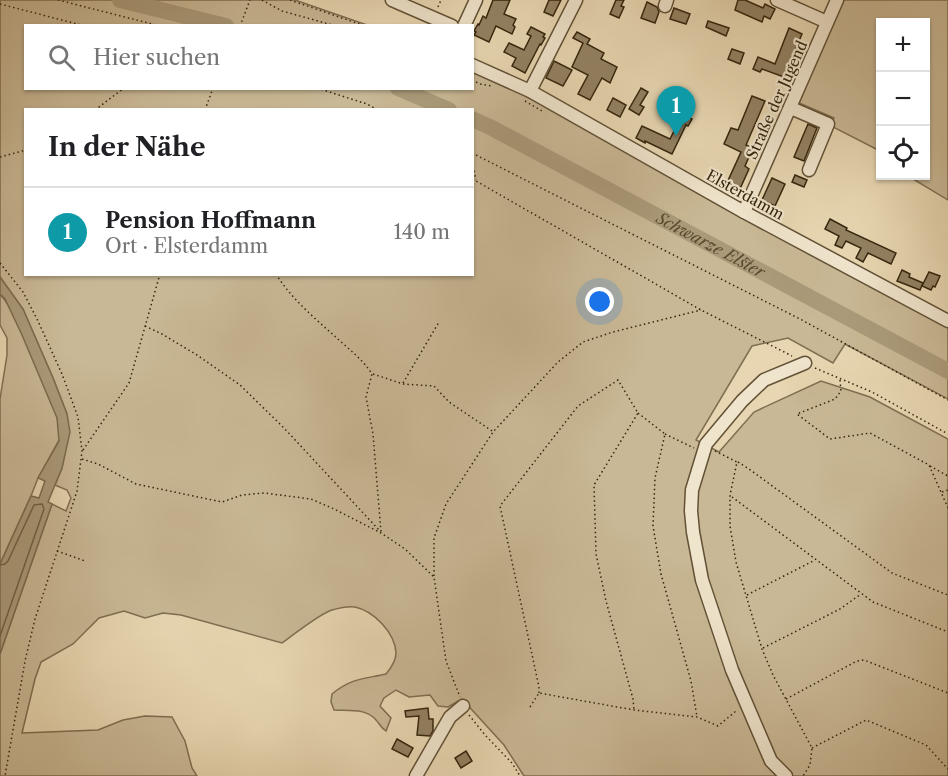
<!DOCTYPE html>
<html lang="de">
<head>
<meta charset="utf-8">
<style>
	body { margin:0; font-family:"Libre Caslon Text",serif; background:#f6f6f6; color:#202124 }
	.controls { position:absolute; right:18px; top:18px; display:grid; overflow:hidden; border-radius:0px; box-shadow:0 2px 4px #0004 }
	.controls button { width:54px; height:54px; display:grid; place-items:center; padding:0; border:0; border-bottom:2px solid #e0e0e0; background:#fff; color:#202124; font:30px sans-serif }
	.you { position:absolute; left:600px; top:302px; width:21px; height:21px; margin:-15px; border:4px solid #fff; border-radius:50%; background:#1a73e8; box-shadow:0 0 0 9px #1a73e833 }
	.badge { display:grid; place-items:center; width:39px; height:39px; border-radius:50%; background:#8f2418; color:#fff; font-size:20px; font-weight:700 }
	.pin { position:absolute; translate:-50% -50px; filter:drop-shadow(0 2px 3px #0008) }
	.pin::after { content:''; position:absolute; top:32px; width:21px; height:18px; background:inherit; clip-path:polygon(0 0,100% 0,50% 100%) }
	.list { margin:0; padding:0; list-style:none }
	h2 { display:flex; justify-content:space-between; align-items:center; height:78px; margin:0; padding:0 24px; font-size:26px }
	h2 small { font-size:20px; font-weight:400; color:#757577 }
	.list li { display:grid; grid-template-columns:39px 1fr auto; gap:18px; align-items:center; box-sizing:border-box; height:90px; padding:0 24px; border-top:2px solid #e0e0e0 }
	.list b { display:block; font-size:22px; white-space:nowrap }
	.list p { margin:0; font-size:20px; white-space:nowrap; color:#757577 }
	.list em { font-size:20px; font-style:normal; color:#757577 }
	.icon { flex:none; width:33px; height:33px; fill:none; stroke:currentColor; stroke-width:2; stroke-linecap:round; stroke-linejoin:round }
	.map { position:relative; flex:none; width:948px; height:776px; overflow:hidden }
	.search { position:absolute; background:#fff; box-shadow:0 2px 4px #0004; left:24px; top:24px; width:450px; height:66px; display:flex; align-items:center; gap:15px; box-sizing:border-box; padding:0 21px; border-radius:0px; color:#757577; font-size:22px }
	.panel { position:absolute; background:#fff; box-shadow:0 2px 4px #0004; left:24px; top:108px; width:450px; height:168px; border-radius:0px }
	.map>svg:first-child { display:block }
	.green { fill:#c9b895; stroke:#7f6e51; stroke-width:1.5; fill-rule:evenodd }
	.water { fill:#aa9a79; stroke:#7b6b4e; stroke-width:1.5 }
	.lines { fill:none; stroke-linecap:round; stroke-linejoin:round }
	.shore { stroke:#706043; stroke-width:1.5 }
	.river { stroke:#aa9a79; stroke-width:16 }
	.building { fill:#928162; stroke:#35250d; stroke-width:1.5 }
	.minor-casing { stroke:#625136; stroke-width:15 }
	.path { stroke:#35250d; stroke-width:1.5; stroke-dasharray:1.5 3; stroke-linecap:butt }
	.minor { stroke:#efe4cc; stroke-width:12 }
	.labels { text-anchor:middle; stroke-width:4.5; stroke-linejoin:round; paint-order:stroke }
	.street-label { font-size:15px; fill:#35250d; stroke:#efe4cc }
	.water-label { font-size:16px; font-style:italic; fill:#58482d; stroke:#efe4cc }
</style>
</head>
<body>
<div class="map">
<svg width="948" height="776" viewBox="0 0 948 776">
	<rect width="100%" height="100%" fill="#e7d6b1"/>
	<filter id="stains"><feTurbulence type="fractalNoise" baseFrequency=".00333" numOctaves="4"/><feColorMatrix values="0 0 0 0 .2 0 0 0 0 .09 0 0 0 0 .02 0 0 0 .5 -.17"/></filter>
	<radialGradient id="worn" r=".72"><stop offset=".6" stop-color="#630" stop-opacity="0"/><stop offset="1" stop-color="#630" stop-opacity=".3"/></radialGradient>
	<g class="green">
		<path d="M0 0H295L367 25 26 26V88H472L473 65 948 324V399L845 344 833 363 788 338 752 346 696 440 719 452 754 412 821 381 870 397 948 439V776H524L504 745 462 699 448 707 438 706 430 695 409 697 396 690 384 698 380 706 391 718 386 731C380 727 380 724 376 720 366 708 349 711 334 710L331 702 332 694C351 678 364 679 386 674 391 668 396 661 396 653 395 633 374 611 355 607 349 606 339 608 332 610 321 613 293 635 282 643L181 615 163 613 145 618 124 611 99 618 73 644 41 662 35 679 22 733 98 730 123 720 145 716 172 717 185 741 192 768 197 776H0V654L52 504 66 511 71 498 67 490 55 485 62 468 69 432 67 414 53 378 23 309 0 277ZM26 110H472V274H26Z"/>
		<polygon points="842,0 948,0 948,200 908,176 926,176 926,22 880,22 880,151 831,126 834,118 799,103"/>
		<path d="M0 294C15 311 25 339 34 361 42 379 52 398 57 417 59 424 59 433 59 440L38 478 31 496 0 564V399L7 355V338L0 325Z"/>
	</g>
	<polygon class="water" points="0,277 23,309 53,378 67,414 70,432 62,468 48,502 52,504 0,654 0,564 31,496 39,498 45,481 38,478 59,441 57,418 22,335 5,299 0,294"/>
	<g class="lines">
		<polyline class="shore" points="0,565 5,564 8,561 34,505 42,504 44,509 0,636"/>
		<g class="river">
			<polyline points="120,0 226,26"/>
			<polyline points="398,88 449,110"/>
			<path id="s1" d="M472 119 490 127 948 371"/>
		</g>
	</g>
	<g class="building">
		<polygon points="493,0 510,0 504,14 516,19 513,25 515,27 512,34 496,26 489,42 474,35 476,32 474,31 478,24 479,25 483,16 486,18"/>
		<polygon points="549,0 561,0 553,16 544,12"/>
		<polygon points="616,0 624,0 621,6 624,7 619,18 610,14"/>
		<polygon points="738,0 745,0 763,8 765,4 775,9 770,19 764,16 762,22 735,10"/>
		<polygon points="647,2 657,7 659,12 655,23 641,18"/>
		<polygon points="674,8 690,14 686,24 670,19"/>
		<polygon points="708,21 729,28 726,36 706,27"/>
		<polygon points="531,27 545,34 543,37 545,38 541,45 540,44 525,73 512,66 516,58 504,52 509,43 524,50 531,36 527,34"/>
		<polygon points="789,28 802,34 784,77 762,69 760,72 753,69 758,57 775,64"/>
		<polygon points="577,32 590,39 587,44 604,53 601,59 617,67 610,83 602,78 590,100 578,94 588,75 572,67 583,43 573,38"/>
		<polygon points="732,49 744,53 740,64 728,59"/>
		<polygon points="554,61 572,70 563,86 546,78"/>
		<polygon points="641,88 648,92 640,105 644,107 639,115 629,109"/>
		<polygon points="752,96 765,101 746,145 753,148 745,166 749,169 739,191 726,185 741,152 724,144 731,128 738,130"/>
		<polygon points="613,98 626,105 620,117 607,110"/>
		<polygon points="680,113 692,119 688,126 686,125 672,154 645,141 645,143 636,138 642,126 670,139 679,121 676,120"/>
		<polygon points="808,124 817,128 804,161 794,157"/>
		<polygon points="795,175 807,180 804,187 792,182"/>
		<polygon points="772,178 785,184 775,206 762,200"/>
		<polygon points="830,219 847,228 846,230 896,253 891,264 868,253 863,262 856,258 861,248 846,241 842,248 835,245 839,236 825,229"/>
		<polygon points="902,270 910,274 909,277 923,283 920,290 897,281"/>
		<polygon points="929,272 940,276 935,287 933,286 931,290 922,286"/>
		<polygon points="428,708 429,719 433,719 433,731 430,736 417,735 419,716 406,717 405,711"/>
		<polygon points="397,739 413,748 408,757 392,749"/>
		<polygon points="466,751 472,761 461,768 455,758"/>
	</g>
	<g class="lines">
		<defs>
			<g id="minor">
				<polyline points="392,0 452,26"/>
				<polyline points="777,0 827,22"/>
				<polyline points="665,6 667,0"/>
				<polyline points="464,26 476,0"/>
				<polyline points="472,65 530,91 744,212 948,321"/>
				<polyline points="530,91 576,0"/>
				<polyline points="791,108 828,124 809,170"/>
				<polyline points="744,212 837,0"/>
				<polyline points="416,776 450,717 463,706"/>
				<polyline points="786,776 771,761 732,670 702,580 693,532 691,511 692,490 706,444 742,401 764,380 805,363"/>
			</g>
		</defs>
		<use href="#minor" class="minor-casing"/>
		<g class="path">
			<polyline points="58,0 160,26"/>
			<polyline points="262,0 282,11 336,26"/>
			<polyline points="290,0 365,26"/>
			<polyline points="0,4 85,26"/>
			<polyline points="438,7 441,0"/>
			<polyline points="240,26 250,0"/>
			<polyline points="472,80 480,84 492,86"/>
			<polyline points="317,88 367,104 378,110"/>
			<polyline points="525,101 542,111"/>
			<polyline points="95,110 124,88"/>
			<polyline points="205,110 213,88"/>
			<polyline points="472,153 800,319 948,400"/>
			<polyline points="0,157 26,150"/>
			<polyline points="472,162 476,180"/>
			<polyline points="472,180 476,181 701,310 792,356"/>
			<polyline points="0,263 23,292 38,321 62,374 78,417 82,451 77,491 35,619 25,661 5,776"/>
			<path d="M276 274C292 300 317 320 339 340 351 351 363 360 372 374L366 397 373 434 381 532"/>
			<polyline points="145,326 162,334 197,355 240,385 284,428 379,530"/>
			<polyline points="815,368 872,392 948,434"/>
			<polyline points="373,374 403,384 434,386 449,402 492,431"/>
			<polyline points="840,380 841,391 835,399 797,414 830,439 870,433 929,465 948,508"/>
			<polyline points="403,383 439,322"/>
			<polyline points="638,413 665,434 655,478 653,526 661,574 691,681 697,717"/>
			<polyline points="665,434 694,448"/>
			<polyline points="83,450 129,383 160,274"/>
			<polyline points="715,451 737,462 730,495 730,526 736,562 762,649 773,675 812,748 810,765 803,776"/>
			<polyline points="82,459 98,464 136,484 222,502 242,495 264,493 311,499 334,509 381,533 405,549 434,577 446,661 460,697"/>
			<polyline points="738,462 749,469 892,573 948,595"/>
			<polyline points="930,466 948,476"/>
			<polyline points="942,492 948,490"/>
			<polyline points="732,497 873,602 948,632"/>
			<polyline points="57,551 85,561"/>
			<polyline points="434,576 434,538 446,504 493,432 558,362 583,342 613,332 701,310"/>
			<polyline points="747,595 815,560"/>
			<polyline points="763,648 840,609 861,594"/>
			<polyline points="539,693 539,687 500,506 578,406 618,380 638,413 594,485 596,554 606,601 633,699 634,710"/>
			<polyline points="786,699 857,661 864,660 948,693"/>
			<polyline points="530,707 539,693 634,710 697,717 718,726 736,711"/>
			<polyline points="469,715 485,735 512,763 520,776"/>
			<polyline points="812,748 866,720 926,745 948,769"/>
		</g>
		<use href="#minor" class="minor"/>
	</g>
	<g class="labels">
		<g class="street-label">
			<text transform="translate(777 100) rotate(-66)" y="5">Straße der Jugend</text>
			<text transform="translate(745 195) rotate(29)" y="5">Elsterdamm</text>
		</g>
		<g class="water-label">
			<text dy="6" stroke="none"><textPath href="#s1" startOffset="270">Schwarze Elster</textPath></text>
		</g>
	</g>
	<rect width="100%" height="100%" filter="url(#stains)"/>
	<rect width="100%" height="100%" fill="url(#worn)"/>
</svg>
<div class="controls">
<button>+</button>
<button>−</button>
<button><svg class="icon" aria-label="locate" viewBox="0 0 24 24"><circle cx="12" cy="12" r="6"/><path d="M12 2v4M12 18v4M2 12h4M18 12h4"/></svg></button>
</div>
<div class="you"></div>
<div class="pin badge" style="left:676px;top:136px;background:#0f9aa8">1</div>
<div class="search"><svg class="icon" aria-label="search" viewBox="0 0 24 24"><circle cx="10" cy="10" r="6"/><path d="M15 15l6 6"/></svg>Hier suchen</div>
<section class="panel">
<h2>In der Nähe<small></small></h2>
<ul class="list">
<li><span class="badge" style="background:#0f9aa8">1</span><div><b>Pension Hoffmann</b><p>Ort · Elsterdamm</p></div><em>140 m</em></li>
</ul>
</section>
</div>
</body>
</html>
